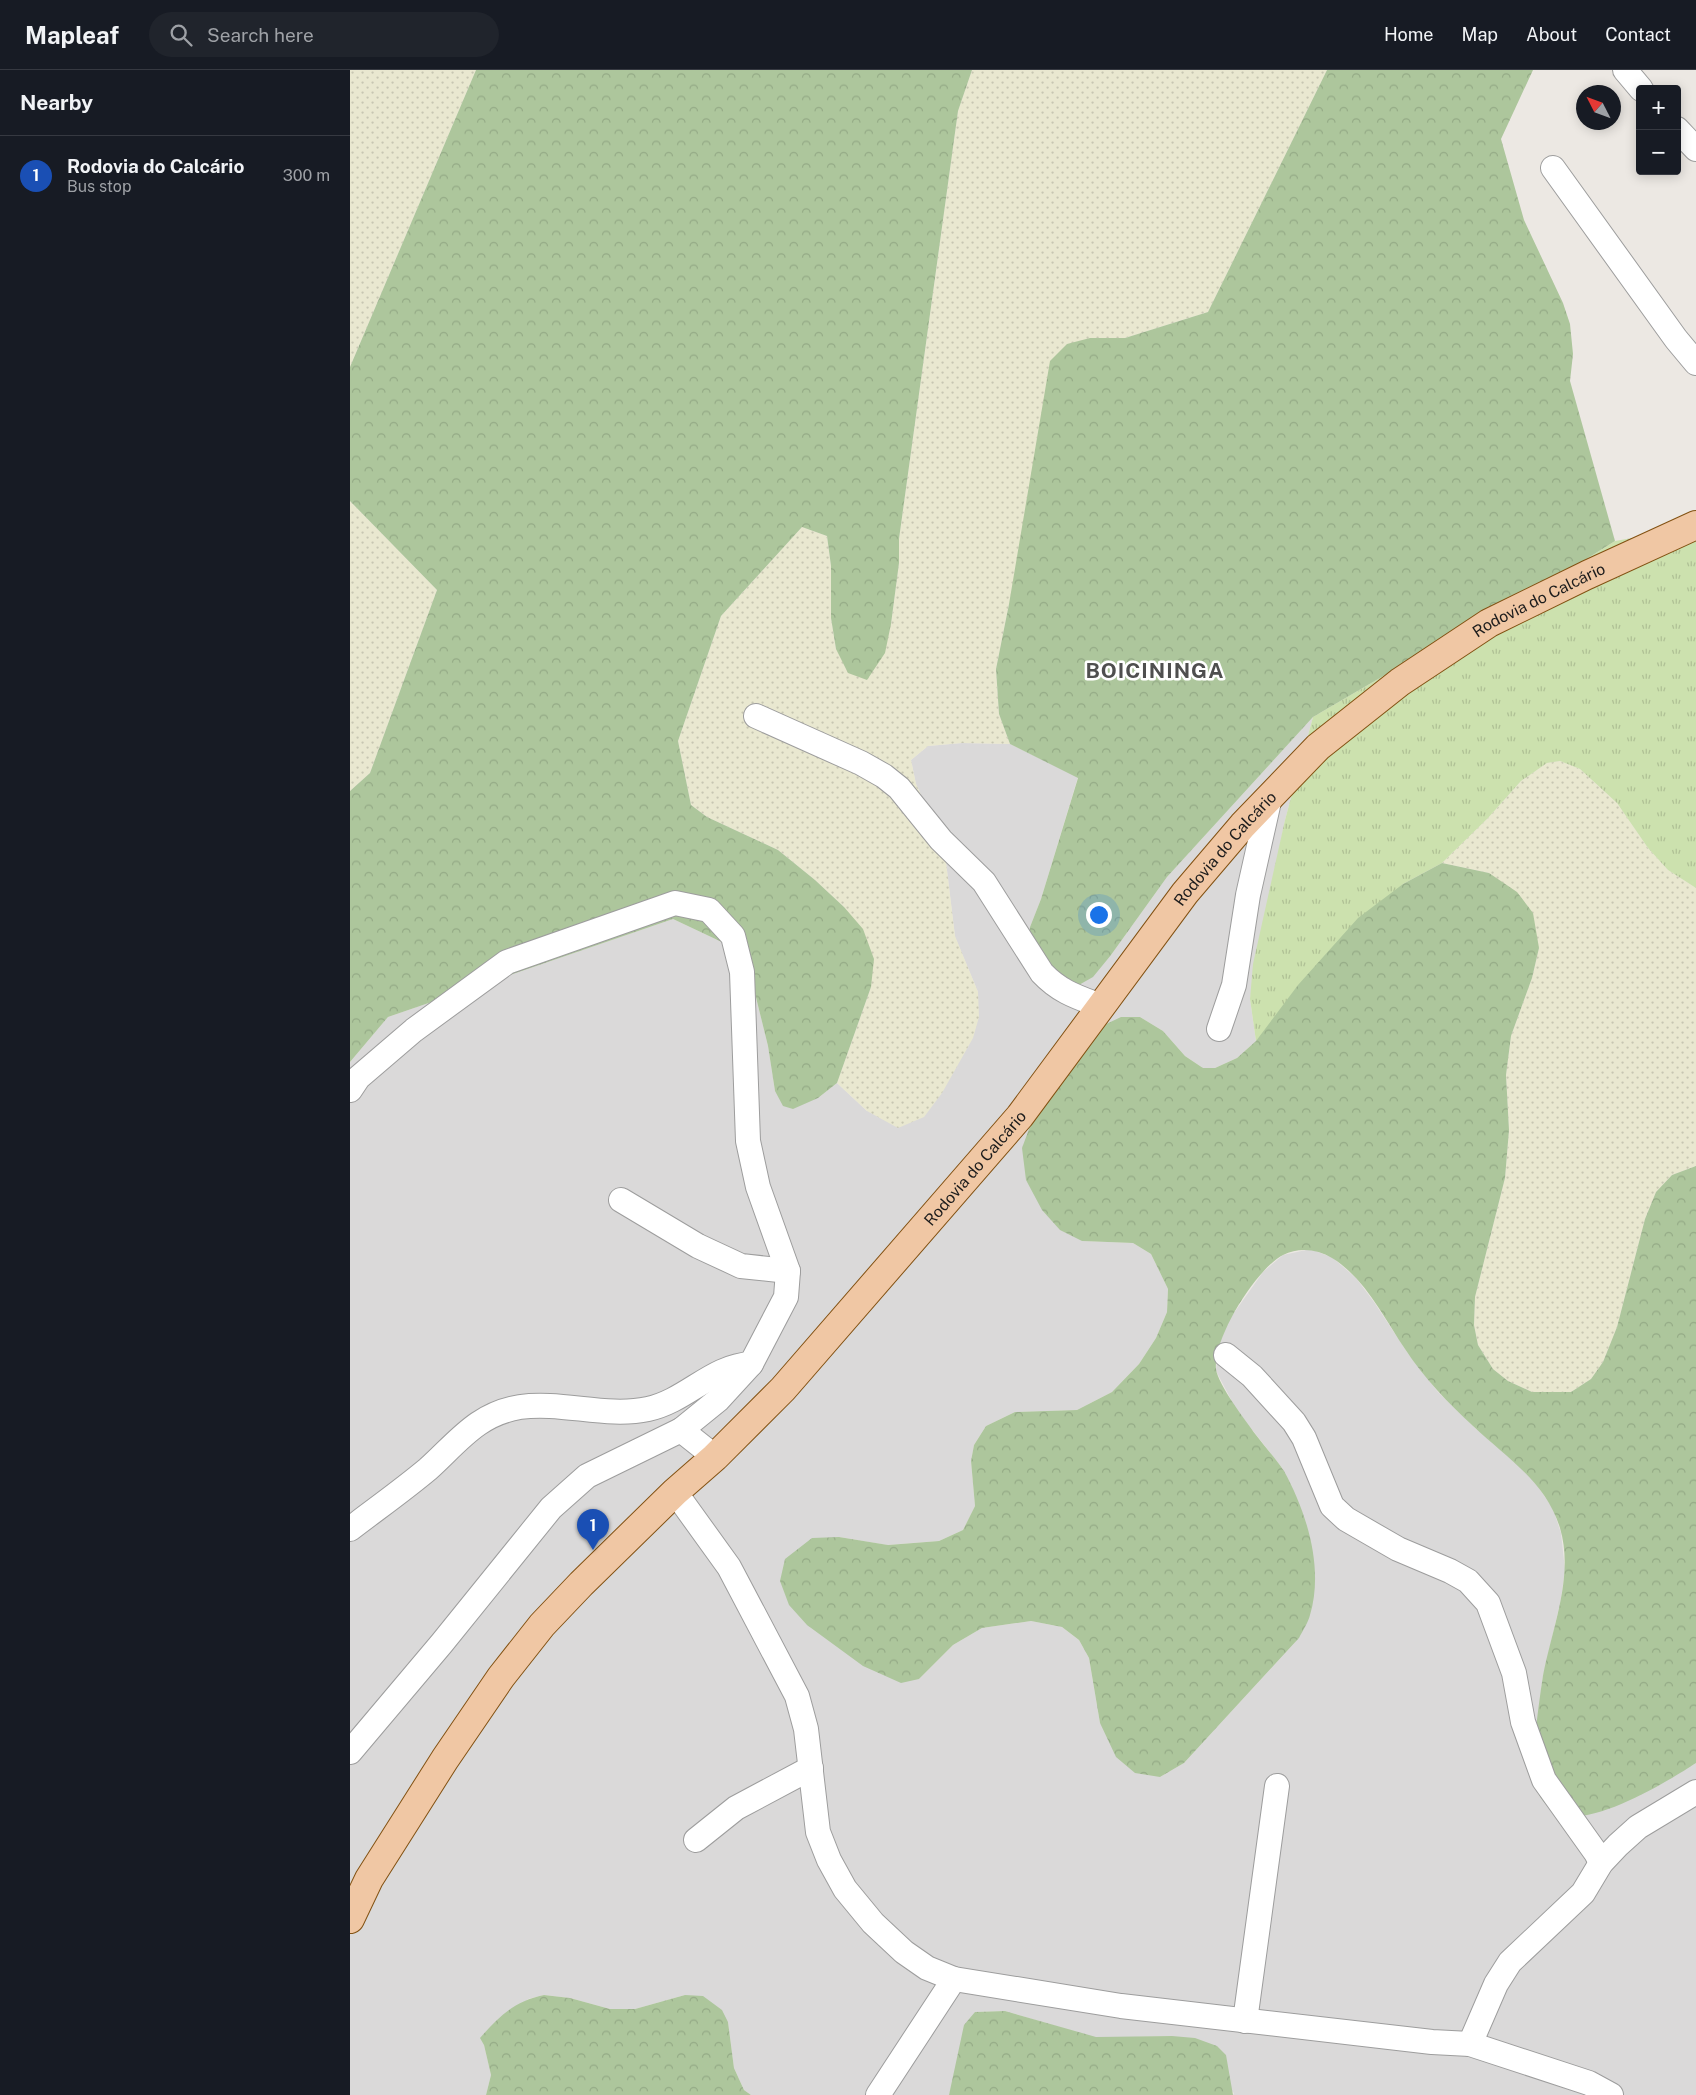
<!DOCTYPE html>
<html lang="en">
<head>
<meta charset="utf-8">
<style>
	body { margin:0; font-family:"Public Sans",sans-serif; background:#20242c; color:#f1f3f6 }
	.controls { position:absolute; right:15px; top:15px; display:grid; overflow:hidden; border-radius:5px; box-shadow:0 2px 12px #0003 }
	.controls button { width:45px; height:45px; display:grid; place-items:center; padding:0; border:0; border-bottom:1px solid #363941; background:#171b24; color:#f1f3f6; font:25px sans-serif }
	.compass { position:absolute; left:1226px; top:15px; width:45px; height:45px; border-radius:50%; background:#171b24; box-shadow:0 2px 12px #0003; rotate:312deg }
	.you { position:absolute; left:748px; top:844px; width:18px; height:18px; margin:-12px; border:4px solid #fff; border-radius:50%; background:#1a73e8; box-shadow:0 0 0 8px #1a73e833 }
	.badge { display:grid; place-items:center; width:32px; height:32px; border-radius:50%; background:#d49099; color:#fff; font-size:16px; font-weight:700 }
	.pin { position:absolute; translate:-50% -41px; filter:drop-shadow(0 1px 2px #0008) }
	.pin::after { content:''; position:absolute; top:26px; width:18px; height:15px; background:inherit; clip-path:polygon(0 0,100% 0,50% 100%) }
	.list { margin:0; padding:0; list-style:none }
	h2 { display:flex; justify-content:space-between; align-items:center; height:65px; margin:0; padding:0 20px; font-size:21px }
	h2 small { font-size:16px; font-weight:400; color:#9ea1a6 }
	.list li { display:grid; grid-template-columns:32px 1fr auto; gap:15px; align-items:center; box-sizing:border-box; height:80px; padding:0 20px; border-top:1px solid #363941 }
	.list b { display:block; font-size:19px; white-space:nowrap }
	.list p { margin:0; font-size:16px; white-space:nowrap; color:#9ea1a6 }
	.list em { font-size:16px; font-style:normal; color:#9ea1a6 }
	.icon { flex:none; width:28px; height:28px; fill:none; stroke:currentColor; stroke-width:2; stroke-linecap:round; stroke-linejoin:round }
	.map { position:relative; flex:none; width:1346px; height:2025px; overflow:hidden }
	header { display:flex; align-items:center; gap:30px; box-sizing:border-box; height:70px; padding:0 25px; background:#171b24; border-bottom:1px solid #363941 }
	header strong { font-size:24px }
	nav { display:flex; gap:28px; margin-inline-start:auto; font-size:18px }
	.search { width:350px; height:45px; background:#20242c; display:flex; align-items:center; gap:12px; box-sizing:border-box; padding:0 18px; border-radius:28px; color:#9ea1a6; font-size:19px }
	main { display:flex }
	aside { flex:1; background:#171b24 }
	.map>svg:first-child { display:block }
	.residential { fill:#dad9d9 }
	.farmland { fill:url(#farmland-dots) }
	.grass { fill:url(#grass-tufts) }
	.forest { fill:url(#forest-crowns) }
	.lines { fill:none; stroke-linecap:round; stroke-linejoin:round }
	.minor-casing { stroke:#9d9d9d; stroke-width:26 }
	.major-casing { stroke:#825112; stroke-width:30 }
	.minor { stroke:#fff; stroke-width:24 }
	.major { stroke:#f0c7a4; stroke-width:28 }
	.labels { text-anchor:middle; stroke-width:5; stroke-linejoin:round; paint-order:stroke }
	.street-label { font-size:16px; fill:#1c1c1c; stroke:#fff }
	.district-label { font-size:21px; font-weight:bold; letter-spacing:1px; fill:#4f4f4f; stroke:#fff }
</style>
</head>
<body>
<header>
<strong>Mapleaf</strong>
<div class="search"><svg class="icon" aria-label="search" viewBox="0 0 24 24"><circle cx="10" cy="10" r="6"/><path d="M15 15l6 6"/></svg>Search here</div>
<nav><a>Home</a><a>Map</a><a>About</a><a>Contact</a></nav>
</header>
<main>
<aside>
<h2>Nearby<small></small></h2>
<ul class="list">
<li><span class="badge" style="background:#1a4fb4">1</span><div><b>Rodovia do Calcário</b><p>Bus stop</p></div><em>300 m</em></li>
</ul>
</aside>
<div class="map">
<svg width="1346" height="2025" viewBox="0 0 1346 2025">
	<defs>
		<pattern id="farmland-dots" width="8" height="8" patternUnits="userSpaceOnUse" patternTransform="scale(1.25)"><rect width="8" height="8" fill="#e9e8d0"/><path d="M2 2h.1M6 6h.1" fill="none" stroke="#c7c6b2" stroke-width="1.8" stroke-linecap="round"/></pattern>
		<pattern id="grass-tufts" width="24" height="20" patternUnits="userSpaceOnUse" patternTransform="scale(1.25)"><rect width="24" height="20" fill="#cce1ae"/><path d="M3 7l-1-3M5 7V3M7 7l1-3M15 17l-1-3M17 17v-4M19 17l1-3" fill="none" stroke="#afc095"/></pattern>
		<pattern id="forest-crowns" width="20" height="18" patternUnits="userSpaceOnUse" patternTransform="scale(1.25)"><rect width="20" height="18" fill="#adc69c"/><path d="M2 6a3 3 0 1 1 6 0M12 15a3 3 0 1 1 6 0" fill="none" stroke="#94aa86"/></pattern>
	</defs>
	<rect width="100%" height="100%" fill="#ece8e3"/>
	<polygon class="residential" points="963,647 935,750 900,929 906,971 887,988 865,998 853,998 835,986 813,961 790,947 732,1171 783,1173 801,1184 818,1219 817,1242 806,1268 789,1294 762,1322 727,1340 665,1342 636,1356 624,1375 621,1391 625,1436 613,1460 589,1471 537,1475 489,1467 569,1609 603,1575 632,1558 681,1551 712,1557 729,1570 739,1588 750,1653 810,1707 834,1693 949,1568 933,1399 886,1339 866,1301 868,1277 879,1250 913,1202 933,1185 961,1179 983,1188 1006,1208 1024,1232 1057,1282 1088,1322 1126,1359 1172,1398 1187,1415 1203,1439 1211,1463 1215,1500 1211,1529 1192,1611 1184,1690 1341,1696 1346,1693 1346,2025 883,2025 884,2023 822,1966 746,1968 655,1941 625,1942 599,2025 401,2025 394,2020 384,1998 378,1952 335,1925 285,1939 260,1939 220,1928 194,1925 178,1929 134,1975 141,2005 136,2025 0,2025 0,992 38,947 323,849 395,883 418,976 425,1021 468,1028 487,1013 517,1041 628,922 605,867 595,784 585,755 566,714 561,690 578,676 612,673 660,674 728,707 691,829 680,857 761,885 817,807"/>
	<g class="farmland">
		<polygon points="0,0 126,0 0,297"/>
		<polygon points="622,0 977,0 858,242 775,268 740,268 659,534 646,599 649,644 660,674 612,673 578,676 561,690 566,714 585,755 595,784 605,866 628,922 629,947 623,968 592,1023 574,1047 548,1058 517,1041 487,1013 521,917 494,837 465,810 428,780 357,747 341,735 328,671 371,546 452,457 477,466 481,496 481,548 486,579 541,554 549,493 549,469 608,41"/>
		<polygon points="0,431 87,520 20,703 0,721"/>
		<polygon points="1210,691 1230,699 1267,733 1298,778 1318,800 1346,818 1346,1096 1322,1105 1306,1122 1295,1149 1267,1257 1253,1292 1241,1309 1221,1322 1182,1322 1158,1311 1143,1299 1128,1275 1124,1255 1125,1227 1155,1108 1159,1060 1156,1005 1161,966 1182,908 1189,878 1139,803 1092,793 1138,748 1171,711 1197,693"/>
	</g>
	<polygon class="grass" points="1346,457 1346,818 1318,800 1298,778 1267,733 1230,699 1210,691 1197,693 1171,711 1138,748 1092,793 1053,814 906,971 900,929 903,894 935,750 963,647 1155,535 1190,518 1265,471"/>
	<g class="forest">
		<polygon points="126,0 622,0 608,41 549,469 549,493 541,554 535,583 517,610 498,603 486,579 481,548 481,496 477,466 452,457 371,546 328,671 341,735 357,747 428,780 465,810 494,837 513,859 524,889 521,917 487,1013 468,1028 443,1039 433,1036 425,1021 418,976 395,883 323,849 38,947 0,992 0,721 20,703 87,520 0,431 0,297"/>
		<polygon points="977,0 1183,0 1151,69 1174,150 1213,233 1220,254 1223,284 1220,311 1265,471 1190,518 1155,535 963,647 817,807 761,885 743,907 720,920 678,888 680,857 691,829 728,708 660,674 649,644 646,599 659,534 700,291 717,274 740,268 775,268 858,242"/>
		<path d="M1092 793 1139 803 1167 822 1183 843 1189 878 1182 908 1161 966 1156 1005 1159 1060 1155 1108 1125 1227 1124 1255 1128 1275 1143 1299 1158 1311 1182 1322H1221L1241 1309 1253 1292 1267 1257 1295 1149 1306 1122 1322 1105 1346 1096V1693C1317 1712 1250 1752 1215 1746 1201 1743 1189 1729 1185 1715 1180 1696 1189 1633 1192 1612 1200 1562 1225 1509 1210 1458 1196 1412 1157 1388 1123 1356 1098 1333 1074 1308 1055 1279 1034 1248 1015 1208 982 1188 967 1179 949 1177 933 1185 906 1199 863 1268 866 1299 868 1315 896 1351 906 1365 915 1377 926 1389 934 1401 957 1443 974 1498 960 1545 958 1553 953 1560 949 1568L834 1693 810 1707 785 1703 766 1687 750 1653 739 1588 729 1570 712 1557 681 1551 632 1558 603 1575 569 1609 551 1613 513 1596 457 1555 439 1535 430 1511 435 1489 462 1468 489 1467 538 1475 589 1471 613 1460 625 1436 621 1391 624 1375 636 1356 665 1342 727 1340 762 1322 789 1294 806 1268 817 1242 818 1219 801 1184 783 1173 732 1171 710 1160 692 1140 676 1110 672 1078 682 1051 752 956 771 947H790L813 961 835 986 853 998H865L887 988 906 971 948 915 1008 848 1053 814Z"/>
		<path d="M194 1925 220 1928 260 1939H285L335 1925 353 1926 372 1940 378 1952 384 1998 394 2020 401 2025H136L141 2005 134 1975 130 1968C149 1946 165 1931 194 1925Z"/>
		<polygon points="655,1941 746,1967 822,1966 845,1968 867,1976 876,1985 883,2025 599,2025 614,1955 625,1942"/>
	</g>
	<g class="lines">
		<defs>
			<g id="minor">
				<polyline points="1275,0 1291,19"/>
				<polyline points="1327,59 1346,79"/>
				<polyline points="1203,98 1326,269 1346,293"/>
				<path d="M406 646 511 693 534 706 549 718 591 770 634 812 692 903C710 922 727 927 751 936"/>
				<polyline points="869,959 884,915 898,825 920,727"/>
				<polyline points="0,1020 8,1008 64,960 157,892 325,833 359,840 383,866 392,902 398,1071 408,1117 438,1201 436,1227 401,1294 368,1330 331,1360"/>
				<polyline points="271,1130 348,1176 391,1196 438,1201"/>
				<polyline points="876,1285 902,1306 944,1352 954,1368 982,1436 996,1449 1048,1479 1100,1501 1118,1511 1138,1533 1164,1603 1173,1652 1194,1710 1246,1783 1251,1793"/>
				<polyline points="325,1422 379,1497 447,1626 456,1659 468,1762 479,1790 495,1819 523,1853 554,1882 577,1898 604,1909 771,1936 1082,1972 1120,1974 1239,2013 1261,2025"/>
				<path d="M0 1459C26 1439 53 1420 78 1399 108 1372 127 1344 170 1337 212 1331 256 1348 298 1339 336 1331 362 1296 401 1294"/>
				<polyline points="0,1682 92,1573 201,1438 237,1406 331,1360 365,1387"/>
				<polyline points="346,1770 386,1738 461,1698"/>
				<polyline points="895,1951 927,1716"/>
				<polyline points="1120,1974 1146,1914 1160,1892 1233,1823 1251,1793 1268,1775 1288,1757 1346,1722"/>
				<polyline points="528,2025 604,1909"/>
			</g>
			<g id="major">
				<path id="s1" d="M0 1849 19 1809 95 1689 151 1607 192 1555 231 1514 325 1422 365 1387 433 1319 670 1046 835 823 893 755 968 677 1050 612 1139 553 1237 505 1346 455"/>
			</g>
		</defs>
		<use href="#minor" class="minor-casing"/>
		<use href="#major" class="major-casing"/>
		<use href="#minor" class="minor"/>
		<use href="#major" class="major"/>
	</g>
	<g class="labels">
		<g class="street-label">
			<text dy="6" stroke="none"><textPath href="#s1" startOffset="1792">Rodovia do Calcário</textPath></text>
			<text dy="6" stroke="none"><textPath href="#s1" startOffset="1388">Rodovia do Calcário</textPath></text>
			<text dy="6" stroke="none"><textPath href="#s1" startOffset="982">Rodovia do Calcário</textPath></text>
		</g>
		<g class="district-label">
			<text x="805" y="608">BOICININGA</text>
		</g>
	</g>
</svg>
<div class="controls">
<button>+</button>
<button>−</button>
</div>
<svg class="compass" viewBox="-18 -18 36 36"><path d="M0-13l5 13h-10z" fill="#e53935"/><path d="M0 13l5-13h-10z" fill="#9ea1a6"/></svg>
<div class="you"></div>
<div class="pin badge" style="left:243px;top:1480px;background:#1a4fb4">1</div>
</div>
</main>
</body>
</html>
